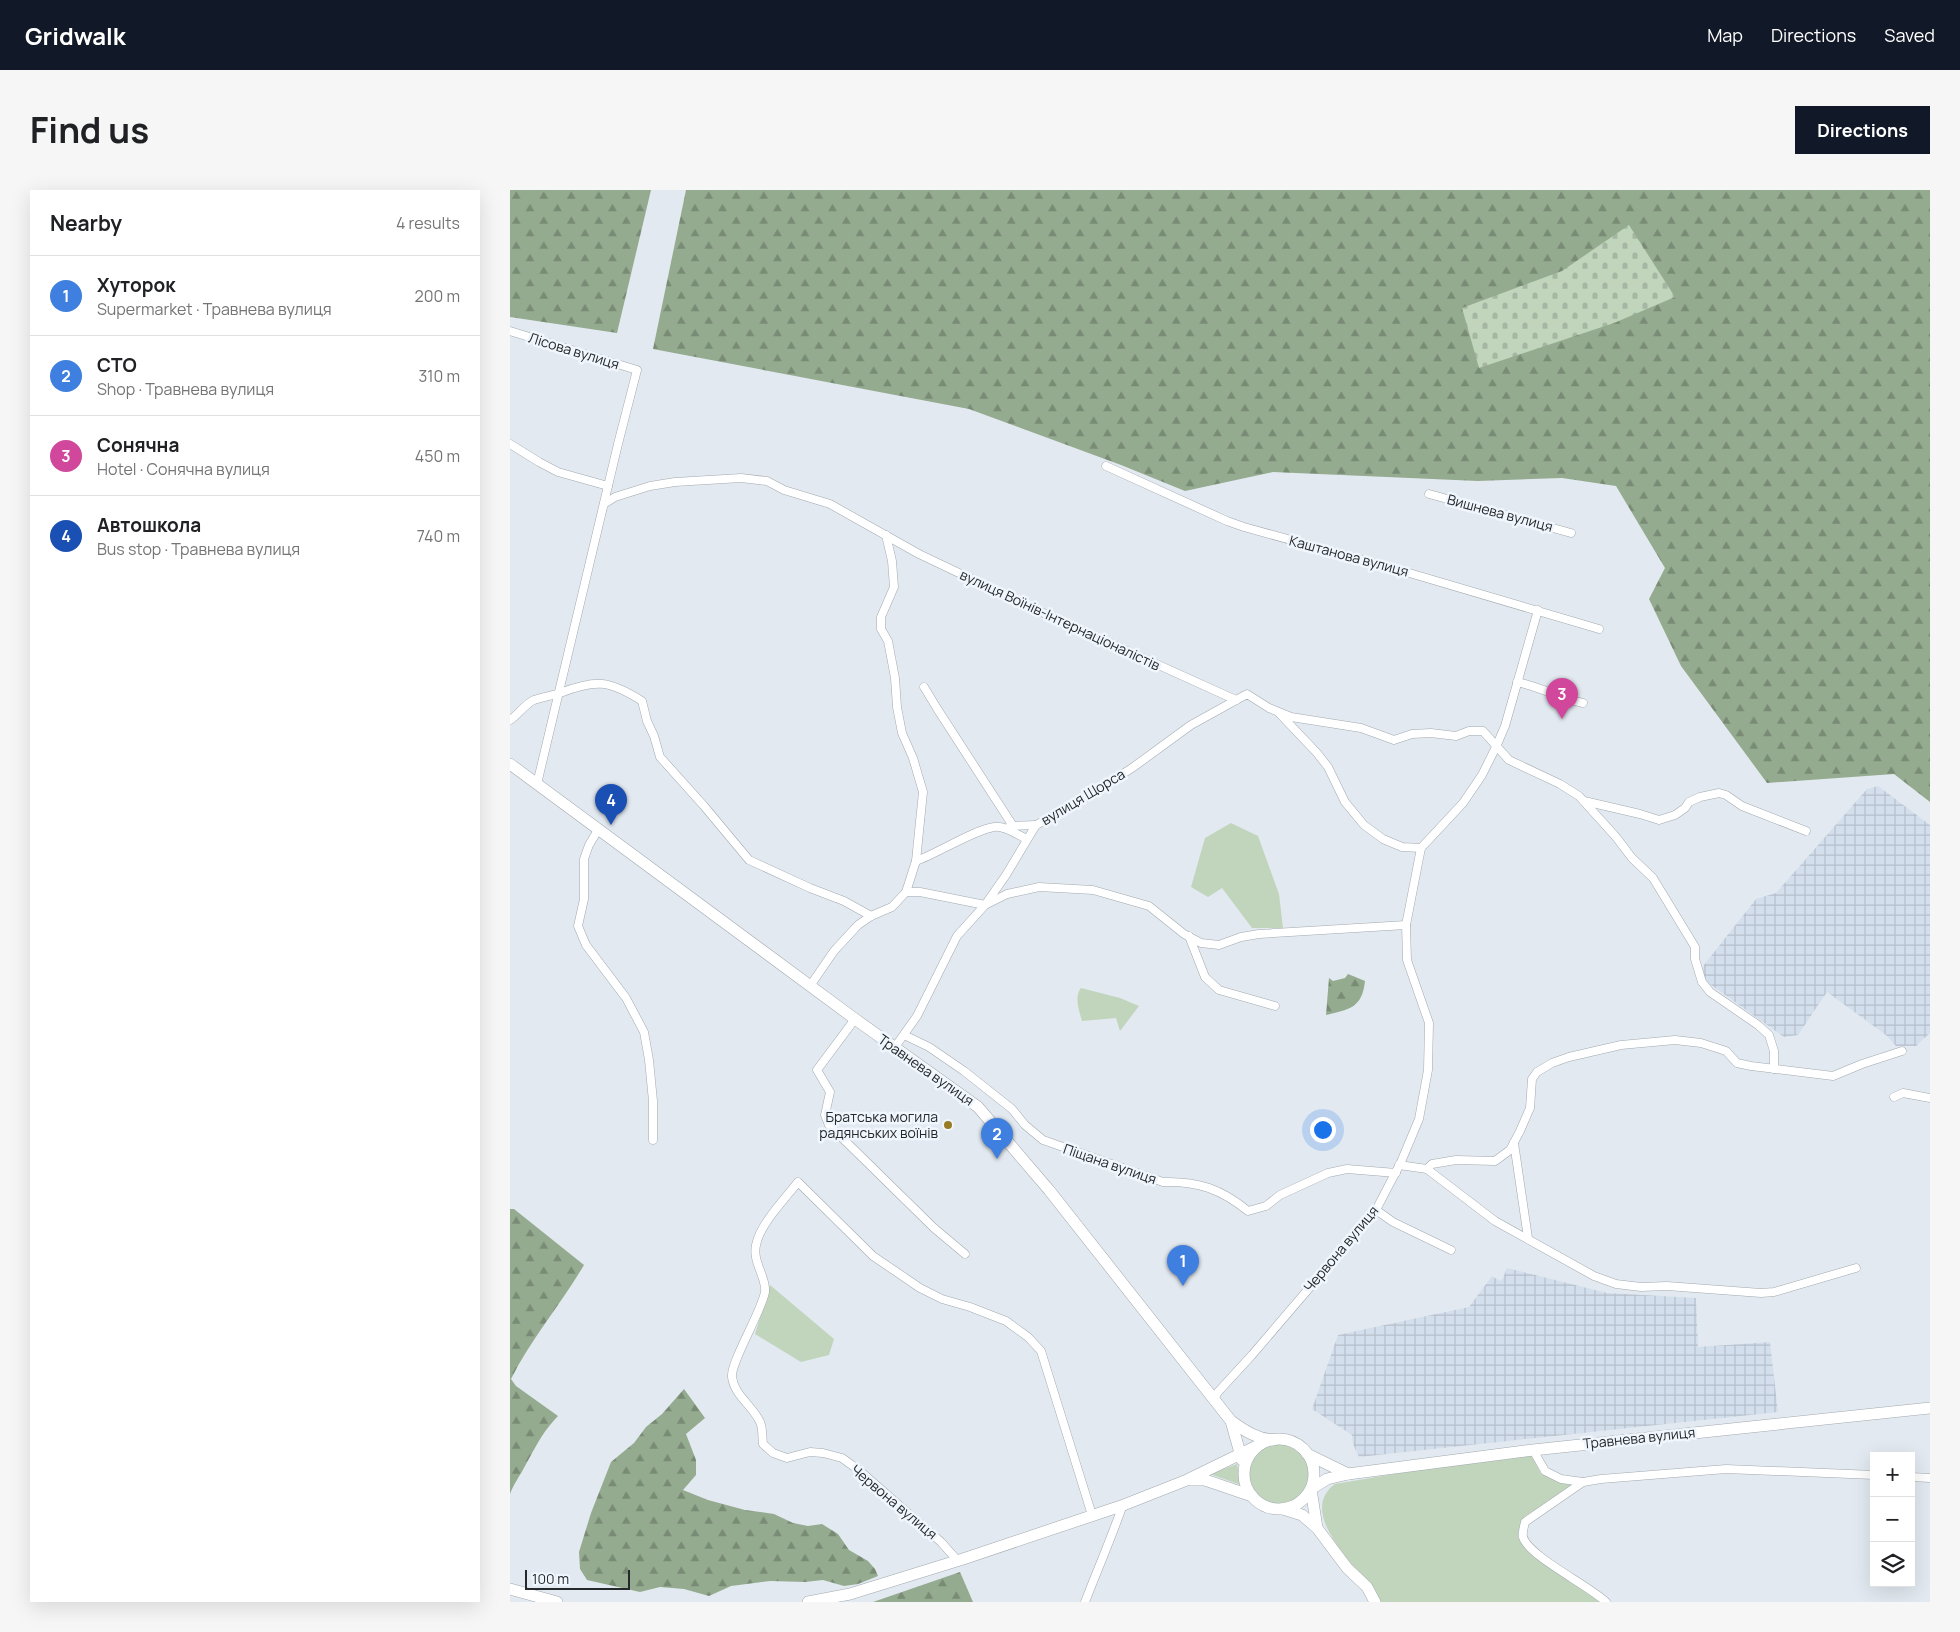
<!DOCTYPE html>
<html lang="en">
<head>
<meta charset="utf-8">
<style>
	body { margin:0; font-family:Manrope,sans-serif; background:#f6f6f6; color:#202124 }
	.controls { position:absolute; right:15px; bottom:15px; display:grid; overflow:hidden; border-radius:0px; box-shadow:0 5px 20px #0002 }
	.controls button { width:45px; height:45px; display:grid; place-items:center; padding:0; border:0; border-bottom:1px solid #e0e0e0; background:#fff; color:#202124; font:25px sans-serif }
	.scale { position:absolute; left:15px; bottom:12px; width:105px; box-sizing:border-box; padding-left:5px; border:2px solid #26292b; border-top:0; font-size:14px; line-height:18px; white-space:nowrap; color:#26292b; -webkit-text-stroke:4px #f0f6fd; paint-order:stroke }
	.you { position:absolute; left:812px; top:939px; width:18px; height:18px; margin:-12px; border:4px solid #fff; border-radius:50%; background:#1a73e8; box-shadow:0 0 0 8px #1a73e833 }
	.badge { display:grid; place-items:center; width:32px; height:32px; border-radius:50%; background:#111827; color:#fff; font-size:16px; font-weight:700 }
	.pin { position:absolute; translate:-50% -41px; filter:drop-shadow(0 1px 2px #0008) }
	.pin::after { content:''; position:absolute; top:26px; width:18px; height:15px; background:inherit; clip-path:polygon(0 0,100% 0,50% 100%) }
	.list { margin:0; padding:0; list-style:none }
	h2 { display:flex; justify-content:space-between; align-items:center; height:65px; margin:0; padding:0 20px; font-size:21px }
	h2 small { font-size:16px; font-weight:400; color:#757577 }
	.list li { display:grid; grid-template-columns:32px 1fr auto; gap:15px; align-items:center; box-sizing:border-box; height:80px; padding:0 20px; border-top:1px solid #e0e0e0 }
	.list b { display:block; font-size:19px; white-space:nowrap }
	.list p { margin:0; font-size:16px; white-space:nowrap; color:#757577 }
	.list em { font-size:16px; font-style:normal; color:#757577 }
	.icon { flex:none; width:28px; height:28px; fill:none; stroke:currentColor; stroke-width:2; stroke-linecap:round; stroke-linejoin:round }
	.map { position:relative; flex:none; width:1420px; height:1412px; overflow:hidden; border-radius:0px }
	header { display:flex; align-items:center; gap:30px; box-sizing:border-box; height:70px; padding:0 25px; background:#111827; color:#fff }
	header strong { font-size:24px }
	nav { display:flex; gap:28px; margin-inline-start:auto; font-size:18px }
	.intro { display:flex; align-items:center; justify-content:space-between; box-sizing:border-box; height:120px; padding:0 30px }
	h1 { margin:0; font-size:35px }
	.button { padding:12px 22px; border-radius:0px; background:#111827; color:#fff; font-size:18px; font-weight:700 }
	main { display:flex; gap:30px; padding:0 30px }
	aside { flex:1; background:#fff; border-radius:0px; box-shadow:0 5px 20px #0002 }
	.map>svg:first-child { display:block }
	.industrial { fill:url(#industrial-grid) }
	.green { fill:#c0d5bc }
	.forest { fill:url(#forest-firs) }
	.cemetery { fill:url(#cemetery-stones) }
	.lines { fill:none; stroke-linecap:round; stroke-linejoin:round }
	.street-casing { stroke:#a2a9af; stroke-width:9 }
	.secondary-casing { stroke:#a2a9af; stroke-width:12 }
	.street { stroke:#fff; stroke-width:8 }
	.secondary { stroke:#fff; stroke-width:11 }
	.poi-dot { fill:#997b24; stroke:#f0f6fd; stroke-width:2 }
	.labels { text-anchor:middle; stroke-width:5; stroke-linejoin:round; paint-order:stroke }
	.street-label { font-size:14px; fill:#26292b; stroke:#f0f6fd }
	.poi-label { font-size:14px; fill:#26292b; stroke:#f0f6fd; text-anchor:end }
</style>
</head>
<body>
<header>
<strong>Gridwalk</strong>
<nav><a>Map</a><a>Directions</a><a>Saved</a></nav>
</header>
<div class="intro"><h1>Find us</h1><a class="button">Directions</a></div>
<main>
<aside>
<h2>Nearby<small>4 results</small></h2>
<ul class="list">
<li><span class="badge" style="background:#3f7fe0">1</span><div><b>Хуторок</b><p>Supermarket · Травнева вулиця</p></div><em>200 m</em></li>
<li><span class="badge" style="background:#3f7fe0">2</span><div><b>СТО</b><p>Shop · Травнева вулиця</p></div><em>310 m</em></li>
<li><span class="badge" style="background:#d1479c">3</span><div><b>Сонячна</b><p>Hotel · Сонячна вулиця</p></div><em>450 m</em></li>
<li><span class="badge" style="background:#1a4fb4">4</span><div><b>Автошкола</b><p>Bus stop · Травнева вулиця</p></div><em>740 m</em></li>
</ul>
</aside>
<div class="map">
<svg width="1420" height="1412" viewBox="0 0 1420 1412">
	<defs>
		<pattern id="industrial-grid" width="8" height="8" patternUnits="userSpaceOnUse" patternTransform="scale(1.25)"><rect width="8" height="8" fill="#d3dfec"/><path d="M0 4h8M4 0v8" fill="none" stroke="#b5bfcb"/></pattern>
		<pattern id="forest-firs" width="22" height="20" patternUnits="userSpaceOnUse" patternTransform="scale(1.25)"><rect width="22" height="20" fill="#94ab8f"/><path d="M5 1l3.5 6h-7zM16 11l3.5 6h-7z" fill="#798b75"/></pattern>
		<pattern id="cemetery-stones" width="16" height="16" patternUnits="userSpaceOnUse" patternTransform="scale(1.25)"><rect width="16" height="16" fill="#c0d5bc"/><path d="M2 7V4a2 2 0 0 1 4 0v3zM10 15v-3a2 2 0 0 1 4 0v3z" fill="#a5b7a2"/></pattern>
	</defs>
	<rect width="100%" height="100%" fill="#e2e9f0"/>
	<g class="industrial">
		<polygon points="1368,596 1420,635 1420,843 1406,856 1386,856 1376,845 1317,802 1288,845 1274,847 1197,792 1192,784 1194,775 1246,709 1266,703 1357,599"/>
		<polygon points="997,1078 1097,1103 1186,1108 1188,1157 1260,1152 1268,1222 849,1267 843,1254 842,1245 802,1219 828,1145 959,1117 982,1086 990,1091 993,1088"/>
	</g>
	<g class="green">
		<polygon points="721,633 748,646 769,704 773,738 742,738 712,698 698,707 681,697 695,648"/>
		<path d="M571 798 610 808 629 816 610 841 606 828 572 831C569 820 564 807 571 798Z"/>
		<polygon points="260,1095 324,1149 319,1165 291,1172 245,1144"/>
		<circle cx="769" cy="1285" r="31"/>
		<path d="M1014 1262 1022 1267 1031 1284 1065 1296 1014 1327 1008 1343V1348L1021 1364 1091 1412H871C855 1383 783 1325 825 1294Z"/>
		<polygon points="727,1274 731,1295 700,1284"/>
	</g>
	<g class="forest">
		<polygon points="0,0 141,0 107,143 0,127"/>
		<polygon points="176,0 1420,0 1420,612 1384,584 1257,593 1171,476 1139,409 1155,378 1106,296 1052,288 968,291 763,282 675,301 611,275 459,219 143,159"/>
		<path d="M838 784 855 791C852 818 840 819 816 825L819 788 823 791 835 788Z"/>
		<path d="M0 1019H4L74 1075C51 1114 21 1149 1 1189L6 1196 48 1226C31 1244 27 1255 15 1276 10 1286 4 1293 0 1304Z"/>
		<polygon points="174,1199 195,1228 176,1244 186,1270 186,1285 173,1300 198,1310 235,1320 264,1324 283,1333 298,1336 312,1334 328,1344 339,1360 358,1371 365,1379 368,1386 348,1394 334,1396 313,1390 295,1392 260,1391 221,1396 199,1406 174,1399 150,1397 130,1402 77,1390 70,1379 69,1362 81,1323 101,1272 124,1253 136,1237 152,1224"/>
		<polygon points="450,1382 463,1412 363,1412"/>
	</g>
	<polygon class="cemetery" points="1119,35 1165,107 1104,133 969,178 952,118 1052,81"/>
	<g class="lines">
		<defs>
			<g id="street">
				<polyline points="0,141 127,180 108,254 27,594"/>
				<polyline points="0,254 29,272 48,282 98,296"/>
				<polyline points="596,276 717,331 734,337 896,382 1089,439"/>
				<polyline points="919,304 1061,343"/>
				<polyline points="94,314 105,307 140,296 165,292 231,288 257,291 274,300 320,314 409,364 516,415 726,510"/>
				<polyline points="376,345 382,371 384,397 371,427 371,439 378,451 385,488 387,517 392,543 403,568 413,602 406,671"/>
				<path d="M1007 492C1030 497 1050 508 1073 513"/>
				<polyline points="414,497 428,520 503,636"/>
				<polyline points="769,523 807,563 818,577 835,612 854,635 873,649 892,657 911,658"/>
				<path d="M0 530C8 525 15 514 24 510 32 507 41 506 50 503 86 489 99 490 132 511L137 531 144 546 150 567 194 616 239 670 300 698 334 711 361 726"/>
				<polyline points="1074,611 1130,624 1149,630 1165,625 1175,618 1179,612 1190,607 1209,603 1216,605 1232,616 1296,641"/>
				<polyline points="500,636 526,635"/>
				<polyline points="88,640 79,655 74,669 74,709 68,736 76,755 116,808 134,842 139,870 143,911 143,950"/>
				<path d="M396 702 406 671C428 663 464 640 484 637 495 635 507 645 517 649"/>
				<polyline points="679,746 695,787 709,800 765,816"/>
				<polyline points="300,796 324,761 348,735 361,726 382,717 396,702 410,702 475,715 497,704 529,697 583,700 639,716 674,744 691,753 709,755 731,747 749,744 896,735"/>
				<polyline points="345,829 307,880 320,902 315,925 319,935 424,1038 455,1064"/>
				<path d="M394 845 419 857 454 881 502 919 515 935 533 950 653 992C688 991 711 999 738 1021L756 1016 770 1005 818 983 837 979 886 983"/>
				<polyline points="385,857 407,826 447,746 475,715 496,685 526,635 569,612 622,578 681,535 737,504 759,518 781,527 851,538 884,550 902,544 921,543 946,546 959,541 973,541 999,570 1050,594 1069,606 1106,647 1122,668 1143,688 1185,757 1185,769 1192,792 1200,802 1248,835 1259,845 1264,861 1264,879"/>
				<polyline points="1384,907 1393,903 1420,908"/>
				<polyline points="1004,953 1018,1048"/>
				<polyline points="889,975 917,979 922,974 946,970 985,971 1000,960 1010,941 1020,918 1022,889 1027,882 1042,873 1059,867 1111,855 1165,850 1191,853 1216,861 1227,873 1241,876 1323,886 1352,874 1392,861"/>
				<polyline points="917,979 985,1031 1084,1086 1106,1094 1131,1097 1157,1096 1251,1103 1264,1102 1346,1078"/>
				<polyline points="866,1020 883,1032 941,1060"/>
				<polyline points="704,1209 708,1202 742,1165 866,1020 891,972 909,929 918,880 919,833 897,770 896,735 911,658 953,613 972,585 986,557 995,536 1028,420"/>
				<polyline points="1023,1260 1035,1281 1051,1289 1073,1292"/>
				<polyline points="1401,1287 1420,1288"/>
				<path d="M447 1370 431 1352 350 1281 332 1268 313 1263 300 1262 277 1268 263 1263 253 1254C252 1247 253 1238 250 1232 243 1216 224 1205 222 1187 220 1173 251 1123 255 1102 257 1088 242 1072 246 1055 250 1034 275 1009 288 992L363 1066 410 1098 432 1109 460 1117 496 1131 518 1147 531 1161 582 1325"/>
				<path d="M575 1412C587 1381 600 1351 611 1320V1316"/>
				<path d="M1096 1412C1080 1396 1018 1366 1013 1347 1012 1342 1014 1337 1015 1332L1073 1292 1091 1289 1216 1279 1364 1285"/>
			</g>
			<g id="secondary">
				<path d="M0 574 345 829 468 917 539 1000 721 1231C735 1241 747 1249 764 1250"/>
				<polyline points="721,1231 732,1270"/>
				<circle cx="769" cy="1284" r="35"/>
				<polyline points="797,1264 838,1284"/>
				<polyline points="681,1290 695,1290 742,1306"/>
				<polyline points="773,1319 792,1325 807,1338 837,1378 857,1397 865,1412"/>
				<polyline points="807,1338 801,1299 817,1289 838,1284 1023,1260 1420,1218"/>
				<polyline points="0,1399 47,1412"/>
				<polyline points="298,1412 340,1404 453,1369 611,1316 677,1290 751,1254"/>
			</g>
		</defs>
		<use href="#street" class="street-casing"/>
		<use href="#secondary" class="secondary-casing"/>
		<use href="#street" class="street"/>
		<use href="#secondary" class="secondary"/>
	</g>
	<circle class="poi-dot" cx="438" cy="935" r="5"/>
	<g class="labels">
		<g class="street-label">
			<text transform="translate(64 161) rotate(17)" y="5">Лісова вулиця</text>
			<text transform="translate(990 323) rotate(15)" y="5">Вишнева вулиця</text>
			<text transform="translate(839 366) rotate(15)" y="5">Каштанова вулиця</text>
			<text transform="translate(550 430) rotate(25)" y="5">вулиця Воїнів-Інтернаціоналістів</text>
			<text transform="translate(573 607) rotate(-31)" y="5">вулиця Щорса</text>
			<text transform="translate(416 880) rotate(35)" y="5">Травнева вулиця</text>
			<text transform="translate(600 974) rotate(19)" y="5">Піщана вулиця</text>
			<text transform="translate(831 1059) rotate(-50)" y="5">Червона вулиця</text>
			<text transform="translate(1129 1248) rotate(-6)" y="5">Травнева вулиця</text>
			<text transform="translate(384 1312) rotate(40)" y="5">Червона вулиця</text>
		</g>
		<g class="poi-label">
			<text x="428" y="932">Братська могила<tspan x="428" dy="16">радянських воїнів</tspan></text>
		</g>
	</g>
</svg>
<div class="controls">
<button>+</button>
<button>−</button>
<button><svg class="icon" aria-label="layers" viewBox="0 0 24 24"><path d="M12 4l9 5-9 5-9-5zM3 14l9 5 9-5"/></svg></button>
</div>
<div class="scale">100 m</div>
<div class="you"></div>
<div class="pin badge" style="left:673px;top:1096px;background:#3f7fe0">1</div>
<div class="pin badge" style="left:487px;top:969px;background:#3f7fe0">2</div>
<div class="pin badge" style="left:1052px;top:529px;background:#d1479c">3</div>
<div class="pin badge" style="left:101px;top:635px;background:#1a4fb4">4</div>
</div>
</main>
</body>
</html>
